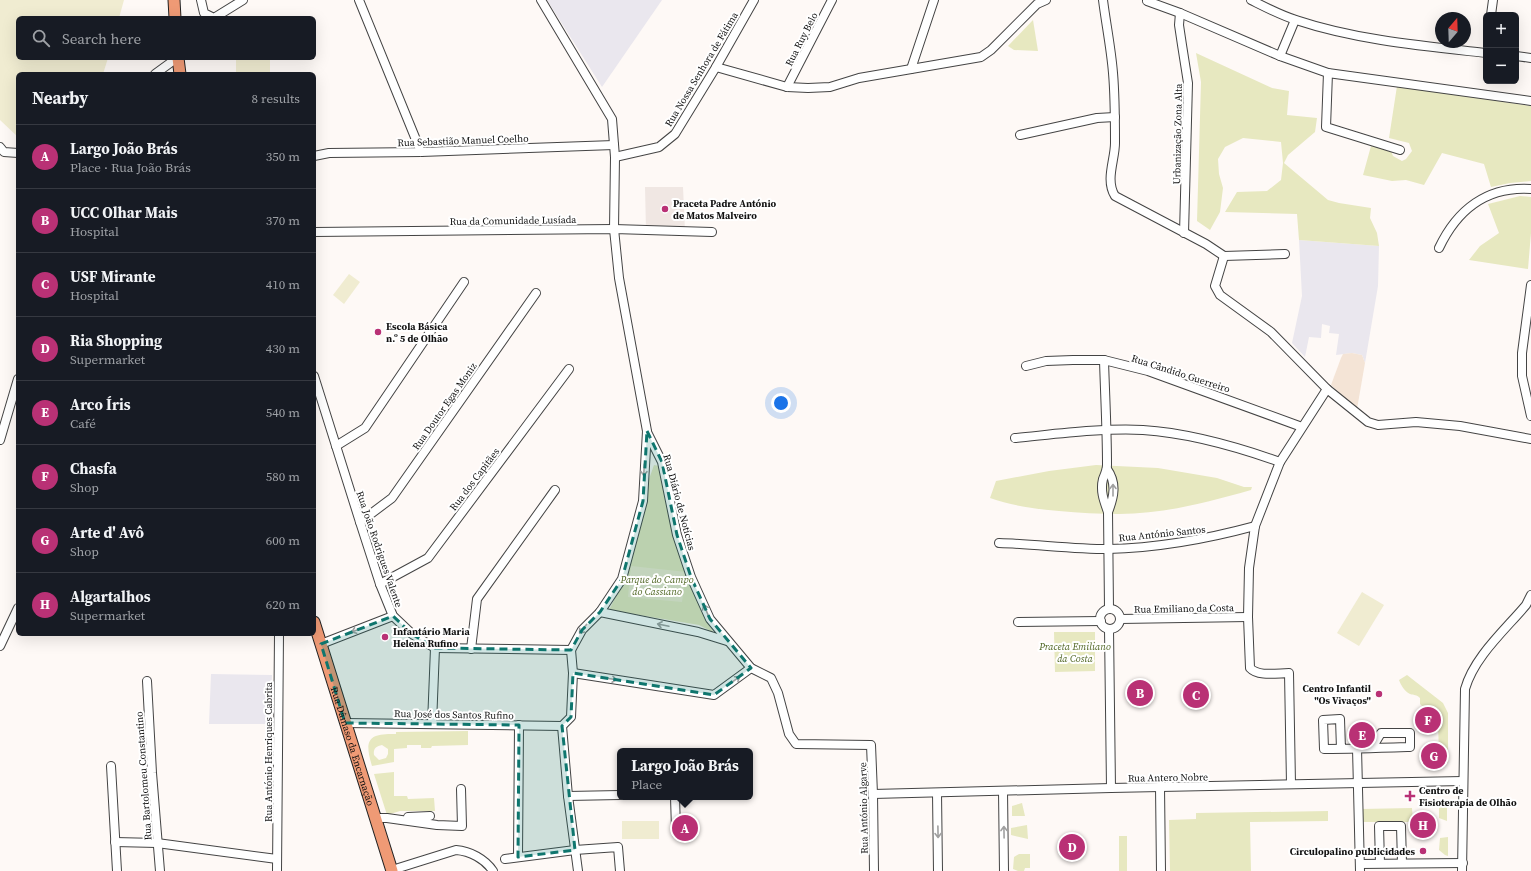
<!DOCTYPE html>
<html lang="en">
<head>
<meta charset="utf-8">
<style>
	body { margin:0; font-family:"Source Serif 4",serif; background:#242831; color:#f1f3f6 }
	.controls { position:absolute; right:12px; top:12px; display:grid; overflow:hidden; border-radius:6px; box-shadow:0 4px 16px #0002 }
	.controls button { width:36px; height:36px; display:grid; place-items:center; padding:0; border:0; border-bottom:1px solid #363941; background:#171b24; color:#f1f3f6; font:20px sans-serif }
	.compass { position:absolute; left:1435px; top:12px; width:36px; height:36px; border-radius:50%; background:#171b24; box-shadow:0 4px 16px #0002; rotate:19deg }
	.you { position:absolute; left:781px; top:403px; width:14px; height:14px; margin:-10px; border:3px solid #fff; border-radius:50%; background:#1a73e8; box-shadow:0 0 0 6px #1a73e833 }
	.badge { display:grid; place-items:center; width:26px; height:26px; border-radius:50%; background:#b93175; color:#fff; font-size:13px; font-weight:700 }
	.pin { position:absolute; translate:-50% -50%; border:2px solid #fff; box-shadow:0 1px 4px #0006 }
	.popup { position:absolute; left:617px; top:748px; width:136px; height:52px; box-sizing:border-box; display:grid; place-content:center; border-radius:6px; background:#171b24; filter:drop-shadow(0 1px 3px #0005); font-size:13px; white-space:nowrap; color:#9ea1a6 }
	.popup b { font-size:15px; color:#f1f3f6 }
	.popup::after { content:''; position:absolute; left:50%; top:100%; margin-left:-8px; border:8px solid transparent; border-top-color:#171b24 }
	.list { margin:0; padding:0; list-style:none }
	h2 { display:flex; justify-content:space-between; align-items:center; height:52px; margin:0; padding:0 16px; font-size:17px }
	h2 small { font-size:13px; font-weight:400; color:#9ea1a6 }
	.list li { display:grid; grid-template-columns:26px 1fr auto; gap:12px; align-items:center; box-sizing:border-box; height:64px; padding:0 16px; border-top:1px solid #363941 }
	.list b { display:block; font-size:15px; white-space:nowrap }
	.list p { margin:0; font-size:13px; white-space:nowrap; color:#9ea1a6 }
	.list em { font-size:13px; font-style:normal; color:#9ea1a6 }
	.icon { flex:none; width:22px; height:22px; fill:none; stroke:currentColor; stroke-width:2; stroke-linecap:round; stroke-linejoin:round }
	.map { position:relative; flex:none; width:1531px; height:871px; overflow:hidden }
	.search { position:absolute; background:#171b24; box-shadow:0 4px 16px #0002; left:16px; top:16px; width:300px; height:44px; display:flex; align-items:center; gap:10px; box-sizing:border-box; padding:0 14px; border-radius:6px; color:#9ea1a6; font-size:15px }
	.panel { position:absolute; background:#171b24; box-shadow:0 4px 16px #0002; left:16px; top:72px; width:300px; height:564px; border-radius:6px }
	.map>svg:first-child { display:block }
	.industrial { fill:#eae7ee }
	.farmland { fill:#f4e4d6 }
	.green { fill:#e7e8c0; fill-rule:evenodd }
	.pitch { fill:#f0ecd1 }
	.plaza { fill:#f0e7e3 }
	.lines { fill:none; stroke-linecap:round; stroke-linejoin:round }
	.minor-casing { stroke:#444; stroke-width:10 }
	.major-casing { stroke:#222; stroke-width:13 }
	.minor { stroke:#fff; stroke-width:8 }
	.major { stroke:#ef9a75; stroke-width:11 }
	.oneway { stroke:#a0a0a0 }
	.marked { fill:#0f766e; fill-opacity:0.2; stroke:#0f766e; stroke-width:3; stroke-dasharray:8 5; stroke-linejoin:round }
	.poi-dot { fill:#b93175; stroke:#fff; stroke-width:1.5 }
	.labels { text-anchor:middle; stroke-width:4; stroke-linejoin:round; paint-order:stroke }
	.street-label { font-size:10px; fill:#111; stroke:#fff }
	.poi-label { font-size:10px; font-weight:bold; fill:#111; stroke:#fff; text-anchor:start }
	.park-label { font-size:10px; font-style:italic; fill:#506624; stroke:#fff }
</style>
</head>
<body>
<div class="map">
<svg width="1531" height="871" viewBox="0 0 1531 871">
	<rect width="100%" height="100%" fill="#fef9f6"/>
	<g class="industrial">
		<polygon points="547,0 662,0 602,87"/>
		<polygon points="1299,240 1379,246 1378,286 1365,363 1362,355 1352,353 1336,355 1339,334 1329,333 1330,326 1322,324 1321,338 1309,337 1305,357 1292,343 1302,296"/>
		<polygon points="211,674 272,675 270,724 209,724"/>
	</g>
	<polygon class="farmland" points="1352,353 1362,355 1365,363 1357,409 1331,385 1341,358 1343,354"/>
	<g class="green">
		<polygon points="1033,20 1038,51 1014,50 1008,46"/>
		<polygon points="1196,53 1272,88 1289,91 1287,115 1317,118 1315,132 1288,155 1284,163 1328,200 1339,203 1371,208 1370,218 1377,233 1379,246 1299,240 1297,214 1225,212 1237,192 1267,191 1281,180 1283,163 1281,142 1243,138 1225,147 1218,159 1219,174 1223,188 1220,212 1210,230 1197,221 1201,82"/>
		<polygon points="1397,86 1531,106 1531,181 1510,183 1491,187 1484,164 1442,153 1424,185 1406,180 1392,181 1363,175 1371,146 1391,151 1393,156 1402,161 1406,159 1412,151 1409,143 1389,138"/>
		<polygon points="1520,196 1531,197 1531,233 1528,269 1469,260 1480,246 1499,233 1488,204"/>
		<polygon points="654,465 659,466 674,535 705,619 714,633 699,625 609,610 624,580 646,502 649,479"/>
		<path d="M1096 465 1158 468 1217 478 1244 487H1252L1251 490C1208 502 1164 514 1119 514 1099 514 1079 513 1059 511 1036 509 1012 506 990 498L996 481 1049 471Z"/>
		<polygon points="1054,632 1095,632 1095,671 1055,672"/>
		<path d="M1407 675 1443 703 1448 713V763L1444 762 1443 760 1439 757 1438 722 1420 704V698C1416 694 1415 696 1410 694 1404 691 1401 685 1399 680Z"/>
		<path d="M468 731V745L432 746 431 748H421V745H407V748L394 749V762L372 766C364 740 368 733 396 734V732ZM382 745 388 749V754L386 758 379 760 374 755C373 749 376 746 382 745Z"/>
		<polygon points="394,772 394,796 407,796 408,799 434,798 435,811 400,811 387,815 374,774"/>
		<polygon points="1439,801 1447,801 1447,821 1439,818"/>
		<polygon points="1022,803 1025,816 1012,816 1012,806"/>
		<polygon points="1412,808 1413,822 1362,822 1361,809"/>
		<polygon points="1328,811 1328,821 1250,822 1251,871 1170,871 1169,820 1196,819 1196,813"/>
		<polygon points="1027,825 1028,839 1011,835 1011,828"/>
		<rect x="1119" y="836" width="8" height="35"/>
		<polygon points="1448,837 1448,856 1445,855 1439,850 1440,838"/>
		<polygon points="1019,854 1030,854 1030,868 1025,868 1024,871 1018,871 1013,869 1014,857"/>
	</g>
	<g class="pitch">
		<polygon points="0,0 124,0 119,18 18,18 18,58 108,58 103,74 18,74 18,137 0,120"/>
		<rect x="236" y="60" width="34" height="14"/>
		<polygon points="349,274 360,282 344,304 333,295"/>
		<polygon points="631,566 686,572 682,602 628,597"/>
		<polygon points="1362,592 1384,605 1359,646 1337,633"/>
		<rect x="622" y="821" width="37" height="18"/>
	</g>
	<g class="plaza">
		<polygon points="645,187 683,187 685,231 646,230"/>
		<polygon points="672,819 697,819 698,837 672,837"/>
	</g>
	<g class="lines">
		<defs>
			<g id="minor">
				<polyline points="201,0 204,13 214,18 243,0"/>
				<polyline points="359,0 421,152"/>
				<polyline points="541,0 612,119 615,157 614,229 619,278 647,431 643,501 622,579 600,612 582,630 571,650"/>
				<path d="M1103 0C1106 24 1111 48 1113 73 1115 96 1115 119 1115 143 1115 160 1105 180 1115 196L1206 244 1224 256"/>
				<path d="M1251 0C1265 7 1280 15 1296 20 1356 40 1423 46 1486 53"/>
				<polyline points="1147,1 1180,13 1280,56 1328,73 1531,101"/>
				<polyline points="1180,13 1179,25 1182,45 1188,83 1184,233"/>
				<polyline points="1491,15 1493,0"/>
				<polyline points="1280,56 1295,20"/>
				<polyline points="1516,56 1531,58"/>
				<polyline points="716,67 787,87 808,88 830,87 859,78 981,57 991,50 1037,4 1046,0"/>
				<polyline points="911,69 934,0"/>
				<polyline points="1328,73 1326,127 1400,150"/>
				<polyline points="155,74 177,58"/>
				<polyline points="787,87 832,0"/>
				<polyline points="1020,135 1097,118 1115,117"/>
				<polyline points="0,147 4,152 18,153"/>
				<polyline points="314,156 329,153 421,152 614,145"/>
				<polyline points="615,157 659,147 675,134 716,67 754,0"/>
				<polyline points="314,232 614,229 712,232"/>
				<path d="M1439 248C1457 210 1487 186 1531 189"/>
				<polyline points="1224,256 1215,286 1220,295 1271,332 1327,389 1368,422 1378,425 1416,422 1460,426 1531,439"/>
				<polyline points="1224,256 1285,254"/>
				<polyline points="1531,285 1522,353 1522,376 1531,416"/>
				<path d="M1104 360C1105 395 1107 430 1107 465 1107 470 1105 474 1103 479 1100 491 1104 501 1108 512L1109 609"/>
				<polyline points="1026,366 1046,361 1073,360 1104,360 1148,371 1302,427"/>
				<polyline points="314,376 360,522 380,584 393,616 412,634 435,648 571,650"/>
				<polyline points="647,432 662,462 677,535 691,577 710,619 751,668 771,678 778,693 789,734 796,744 871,745 873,794 874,871"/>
				<path d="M1015 438C1057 434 1101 428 1143 430 1190 433 1235 446 1280 462"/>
				<polyline points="0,440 18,379"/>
				<polyline points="336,446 365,428 464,282"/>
				<path d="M1107 469C1117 483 1114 497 1108 512"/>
				<polyline points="360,522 392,498 536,293"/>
				<path d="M999 543C1035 544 1072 549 1108 549 1158 548 1207 539 1255 526"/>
				<polyline points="380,584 428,558 569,369"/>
				<circle cx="1110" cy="619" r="10"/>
				<polyline points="600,612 698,632 727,641"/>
				<polyline points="1120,619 1248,617"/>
				<polyline points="1018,622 1101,621"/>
				<polyline points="1109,629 1111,788"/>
				<polyline points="321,644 393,616"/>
				<polyline points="0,646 18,608"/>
				<polyline points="471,649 477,599 555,490"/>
				<polyline points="573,673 714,695 751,668"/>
				<polyline points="147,681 152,773 160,871"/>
				<polyline points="345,723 562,726"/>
				<polyline points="432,724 435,648"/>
				<polyline points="562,726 568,796 578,871"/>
				<polyline points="562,726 571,717 573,673 571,650"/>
				<polyline points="1357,748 1360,871"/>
				<path d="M1341 749 1340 719 1323 720 1324 749C1353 749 1381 748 1410 747V733H1381L1372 748"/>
				<polyline points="111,766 117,871"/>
				<path d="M1291 784 1289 673C1278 673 1258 677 1250 668L1248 617 1249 568 1255 526 1280 462 1327 389"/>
				<polyline points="1160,787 1161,871"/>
				<polyline points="1003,791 1004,871"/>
				<polyline points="937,793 938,871"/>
				<polyline points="873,794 1111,788 1463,781"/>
				<polyline points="568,796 620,795"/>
				<polyline points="675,797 676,829 693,829"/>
				<polyline points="408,817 430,816"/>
				<polyline points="375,818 387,818 437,825 462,826 461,789"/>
				<polyline points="115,842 157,843 277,859"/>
				<polyline points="518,857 519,725"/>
				<polyline points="505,859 575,850 618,847 620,871"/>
				<polyline points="1380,863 1379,826 1401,826 1402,863"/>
				<polyline points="1360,864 1463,863"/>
				<path d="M392 870 456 850C470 851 485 859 493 871"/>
				<polyline points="277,871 279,634"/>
				<path d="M1462 871 1465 689C1474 657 1505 630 1526 605L1531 595"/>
			</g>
			<g id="major">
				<polyline points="174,0 175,18"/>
				<polyline points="178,58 180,74"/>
				<path id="s1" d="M314 622 392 871"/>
			</g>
		</defs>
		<use href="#minor" class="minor-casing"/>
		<use href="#major" class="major-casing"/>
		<use href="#minor" class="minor"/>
		<use href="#major" class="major"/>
	</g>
	<defs><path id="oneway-shaft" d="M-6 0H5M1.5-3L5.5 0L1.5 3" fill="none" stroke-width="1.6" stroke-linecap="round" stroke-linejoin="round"/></defs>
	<g class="oneway">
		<use href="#oneway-shaft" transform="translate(644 470) rotate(93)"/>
		<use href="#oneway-shaft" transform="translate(1113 490) rotate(-90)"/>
		<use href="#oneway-shaft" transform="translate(706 610) rotate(-114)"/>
		<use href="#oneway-shaft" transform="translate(663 625) rotate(-168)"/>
		<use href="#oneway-shaft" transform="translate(583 629) rotate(128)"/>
		<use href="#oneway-shaft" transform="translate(357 630) rotate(159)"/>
		<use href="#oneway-shaft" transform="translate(611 679) rotate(9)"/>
		<use href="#oneway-shaft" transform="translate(735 680) rotate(-36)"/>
		<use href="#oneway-shaft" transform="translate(938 832) rotate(89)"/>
		<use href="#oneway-shaft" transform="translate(1004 832) rotate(-91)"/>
	</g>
	<path class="marked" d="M647 431 662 462 677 535 691 577 710 619 751 668 714 695 573 673 571 717 562 726 575 850 518 857 519 725 345 723 321 644 393 616 412 634 435 648 571 650 582 630 600 612 622 579 643 501Z"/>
	<g class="poi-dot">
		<circle cx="665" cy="209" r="4"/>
		<circle cx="378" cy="332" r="4"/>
		<circle cx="385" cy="637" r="4"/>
		<circle cx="1379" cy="694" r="4"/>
		<path d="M1408 790h4v4h4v4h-4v4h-4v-4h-4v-4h4z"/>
		<circle cx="1423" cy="851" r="4"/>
	</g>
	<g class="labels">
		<g class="street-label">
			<text transform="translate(801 39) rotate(-63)" y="4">Rua Ruy Belo</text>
			<text transform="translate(701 69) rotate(-59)" y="4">Rua Nossa Senhora de Fátima</text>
			<text transform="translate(1177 134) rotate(-89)" y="4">Urbanização Zona Alta</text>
			<text transform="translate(463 140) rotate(-2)" y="4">Rua Sebastião Manuel Coelho</text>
			<text transform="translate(513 220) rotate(-1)" y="4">Rua da Comunidade Lusíada</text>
			<text transform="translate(1181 373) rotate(18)" y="4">Rua Cândido Guerreiro</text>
			<text transform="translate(444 406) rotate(-55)" y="4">Rua Doutor Egas Moniz</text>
			<text transform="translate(474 479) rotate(-53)" y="4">Rua dos Capitães</text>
			<text transform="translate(680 502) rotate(75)" y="4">Rua Diário de Notícias</text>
			<text transform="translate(1162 533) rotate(-6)" y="4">Rua António Santos</text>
			<text transform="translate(380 549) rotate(71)" y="4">Rua João Rodrigues Valente</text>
			<text transform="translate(1184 608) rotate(-1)" y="4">Rua Emiliano da Costa</text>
			<text transform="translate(454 714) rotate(1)" y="4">Rua José dos Santos Rufino</text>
			<text dy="4" stroke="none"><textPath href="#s1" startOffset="130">Rua Dâmaso da Encarnação</textPath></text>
			<text transform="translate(268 752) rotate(-90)" y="4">Rua António Henriques Cabrita</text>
			<text transform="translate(143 776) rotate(-94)" y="4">Rua Bartolomeu Constantino</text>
			<text transform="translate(1168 777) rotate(-1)" y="4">Rua Antero Nobre</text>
			<text transform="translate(863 808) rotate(-91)" y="4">Rua António Algarve</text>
		</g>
		<g class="poi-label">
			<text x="673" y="207">Praceta Padre António<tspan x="673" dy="12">de Matos Malveiro</tspan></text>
			<text x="386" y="330">Escola Básica<tspan x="386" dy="12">n.º 5 de Olhão</tspan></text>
			<text x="393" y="635">Infantário Maria<tspan x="393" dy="12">Helena Rufino</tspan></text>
			<text x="1371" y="692" text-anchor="end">Centro Infantil<tspan x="1371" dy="12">"Os Vivaços"</tspan></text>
			<text x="1419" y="794">Centro de<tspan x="1419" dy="12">Fisioterapia de Olhão</tspan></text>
			<text x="1415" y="855" text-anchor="end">Circulopalino publicidades</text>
		</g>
		<g class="park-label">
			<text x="657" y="583">Parque do Campo<tspan x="657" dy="12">do Cassiano</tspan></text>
			<text x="1075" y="650">Praceta Emiliano<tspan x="1075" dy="12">da Costa</tspan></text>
		</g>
	</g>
</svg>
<div class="controls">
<button>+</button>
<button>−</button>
</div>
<svg class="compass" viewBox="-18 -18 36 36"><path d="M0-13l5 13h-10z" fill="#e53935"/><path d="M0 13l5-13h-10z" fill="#9ea1a6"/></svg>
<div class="you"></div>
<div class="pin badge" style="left:685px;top:828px">A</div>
<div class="popup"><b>Largo João Brás</b>Place</div>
<div class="pin badge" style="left:1140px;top:693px">B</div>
<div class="pin badge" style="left:1196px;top:695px">C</div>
<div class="pin badge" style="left:1072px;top:847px">D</div>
<div class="pin badge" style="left:1362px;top:735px">E</div>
<div class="pin badge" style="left:1428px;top:720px">F</div>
<div class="pin badge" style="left:1434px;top:756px">G</div>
<div class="pin badge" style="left:1423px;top:825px">H</div>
<div class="search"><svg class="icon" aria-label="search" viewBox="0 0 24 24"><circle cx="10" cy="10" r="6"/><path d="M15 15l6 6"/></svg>Search here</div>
<section class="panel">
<h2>Nearby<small>8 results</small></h2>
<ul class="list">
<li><span class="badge">A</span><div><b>Largo João Brás</b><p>Place · Rua João Brás</p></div><em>350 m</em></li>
<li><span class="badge">B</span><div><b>UCC Olhar Mais</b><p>Hospital</p></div><em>370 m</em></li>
<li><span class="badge">C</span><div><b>USF Mirante</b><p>Hospital</p></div><em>410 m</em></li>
<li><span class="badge">D</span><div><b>Ria Shopping</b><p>Supermarket</p></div><em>430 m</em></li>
<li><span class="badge">E</span><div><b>Arco Íris</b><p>Café</p></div><em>540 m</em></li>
<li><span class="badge">F</span><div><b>Chasfa</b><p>Shop</p></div><em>580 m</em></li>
<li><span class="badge">G</span><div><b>Arte d' Avô</b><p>Shop</p></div><em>600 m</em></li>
<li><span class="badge">H</span><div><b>Algartalhos</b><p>Supermarket</p></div><em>620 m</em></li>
</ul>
</section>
</div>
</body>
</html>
